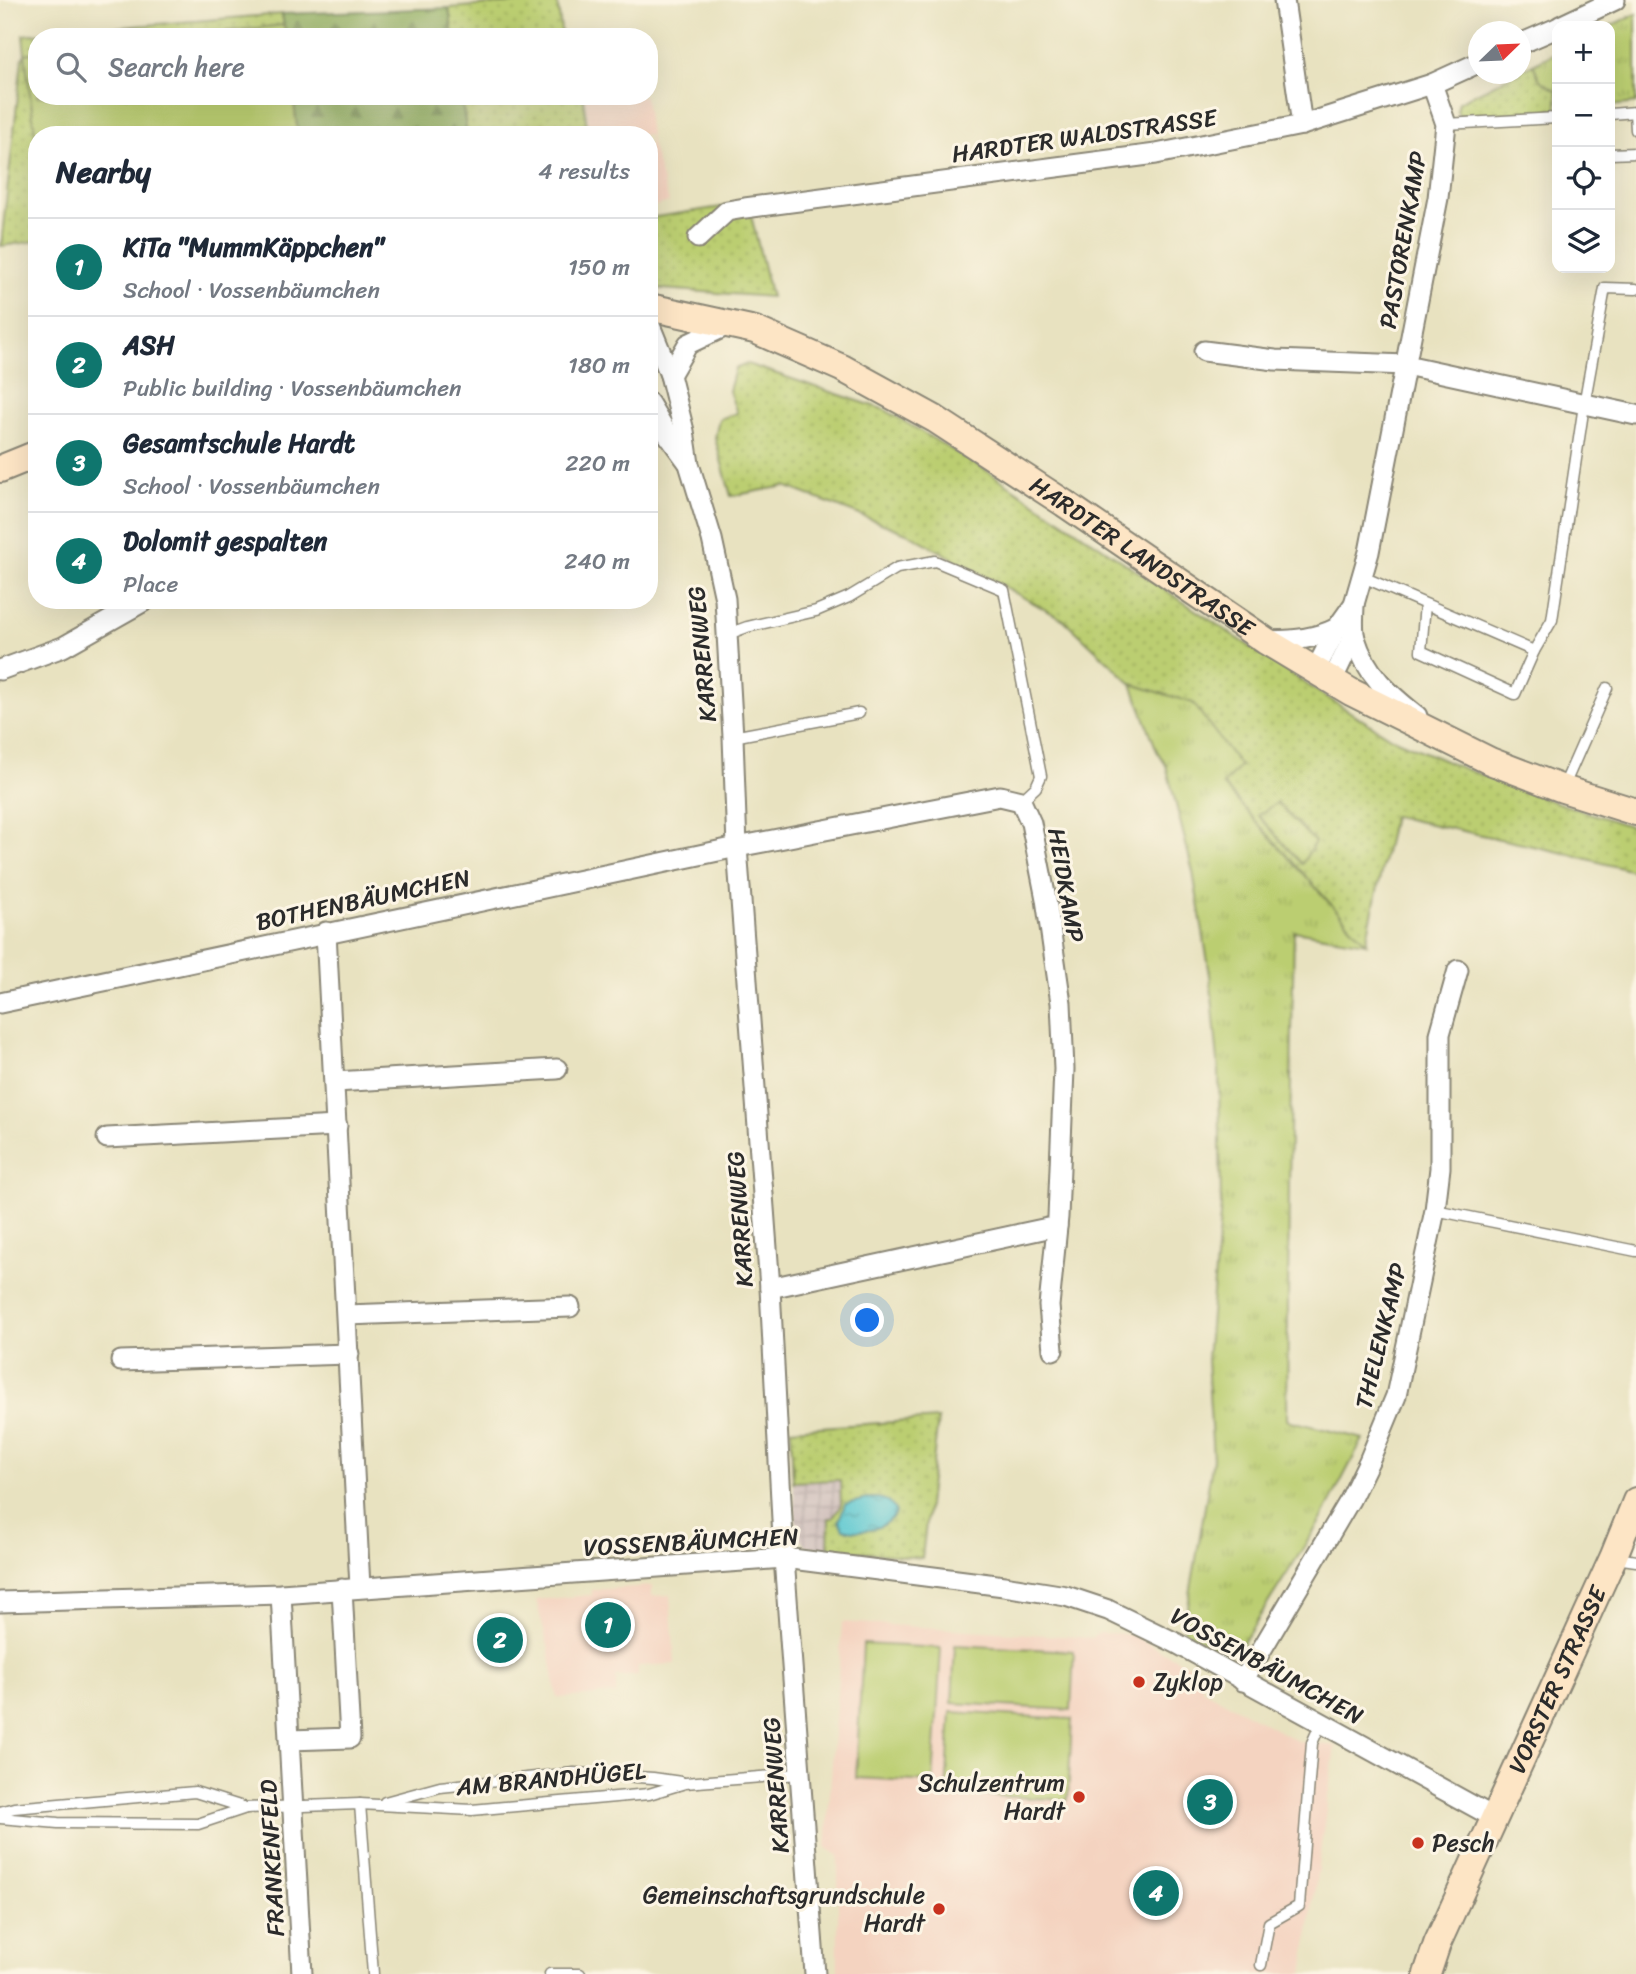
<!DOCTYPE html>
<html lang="en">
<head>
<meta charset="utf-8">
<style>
	body { margin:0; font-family:Sriracha,sans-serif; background:#f6f6f7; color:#1f2937 }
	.controls { position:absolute; right:21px; top:21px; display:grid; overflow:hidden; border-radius:14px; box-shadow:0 7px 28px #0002 }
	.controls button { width:63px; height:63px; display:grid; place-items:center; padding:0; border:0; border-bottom:2px solid #e0e1e3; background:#fff; color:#1f2937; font:35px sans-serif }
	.compass { position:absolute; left:1468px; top:21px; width:63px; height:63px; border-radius:50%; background:#fff; box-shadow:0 7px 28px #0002; rotate:67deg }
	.you { position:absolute; left:868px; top:1321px; width:24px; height:24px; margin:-18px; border:5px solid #fff; border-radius:50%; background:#1a73e8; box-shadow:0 0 0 10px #1a73e833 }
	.badge { display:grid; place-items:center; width:46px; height:46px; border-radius:50%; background:#0f766e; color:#fff; font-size:23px; font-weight:700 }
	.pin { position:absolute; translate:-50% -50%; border:4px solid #fff; box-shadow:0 2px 7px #0006 }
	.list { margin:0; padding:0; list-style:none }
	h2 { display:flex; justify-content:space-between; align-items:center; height:91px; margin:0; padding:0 28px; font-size:30px }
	h2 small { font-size:23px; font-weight:400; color:#747a83 }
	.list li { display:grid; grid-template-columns:46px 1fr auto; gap:21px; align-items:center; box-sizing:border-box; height:98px; padding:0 28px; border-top:2px solid #e0e1e3 }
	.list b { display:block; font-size:26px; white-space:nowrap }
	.list p { margin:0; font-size:23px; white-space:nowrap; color:#747a83 }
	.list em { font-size:23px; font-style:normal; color:#747a83 }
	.icon { flex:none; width:38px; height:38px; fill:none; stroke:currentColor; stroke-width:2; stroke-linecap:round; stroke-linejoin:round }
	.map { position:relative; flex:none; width:1636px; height:1974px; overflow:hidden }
	.search { position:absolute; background:#fff; box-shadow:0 7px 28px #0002; left:28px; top:28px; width:630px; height:77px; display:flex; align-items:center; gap:18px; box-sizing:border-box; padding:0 24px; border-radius:28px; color:#747a83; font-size:26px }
	.panel { position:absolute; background:#fff; box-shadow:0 7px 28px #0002; left:28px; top:126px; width:630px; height:483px; border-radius:28px }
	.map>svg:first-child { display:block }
	.built { fill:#f4d3c0 }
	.industrial { fill:url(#industrial-grid) }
	.grass { fill:url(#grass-dots); stroke:#737c4e; stroke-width:2 }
	.forest { fill:url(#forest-firs); stroke:#606e47; stroke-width:2 }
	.park { fill:url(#park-tufts); stroke:#737c4e; stroke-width:2 }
	.garden { fill:#bbce71; stroke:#737c4e; stroke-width:2 }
	.water { fill:url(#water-ripples); stroke:#42797e; stroke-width:2 }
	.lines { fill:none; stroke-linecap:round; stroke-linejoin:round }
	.lane-casing { stroke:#8a8676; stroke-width:13 }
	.street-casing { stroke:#8a8676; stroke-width:23 }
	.secondary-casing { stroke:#8a8676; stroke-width:30 }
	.lane { stroke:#fff; stroke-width:10 }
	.street { stroke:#fff; stroke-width:19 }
	.secondary { stroke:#fde5c5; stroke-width:26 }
	.poi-dot { fill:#c8321e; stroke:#fcf5e5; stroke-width:2.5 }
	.labels { text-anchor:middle; stroke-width:6; stroke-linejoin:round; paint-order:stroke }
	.street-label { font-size:24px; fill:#2b2b2b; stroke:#fcf5e5 }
	.poi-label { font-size:24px; fill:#2b2b2b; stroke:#fcf5e5; text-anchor:start }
</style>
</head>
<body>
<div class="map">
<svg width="1636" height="1974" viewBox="0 0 1636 1974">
	<defs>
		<pattern id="industrial-grid" width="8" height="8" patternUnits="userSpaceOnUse" patternTransform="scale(1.75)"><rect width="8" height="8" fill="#d0c0bc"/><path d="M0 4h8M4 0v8" fill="none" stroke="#b3a5a2"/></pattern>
		<pattern id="grass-dots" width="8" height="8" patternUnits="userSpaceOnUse" patternTransform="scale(1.75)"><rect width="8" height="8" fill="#bbce71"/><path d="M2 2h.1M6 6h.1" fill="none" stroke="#a1b162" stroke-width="1.8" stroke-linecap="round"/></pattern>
		<pattern id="forest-firs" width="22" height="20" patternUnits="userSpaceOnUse" patternTransform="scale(1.75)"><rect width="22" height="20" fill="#94b163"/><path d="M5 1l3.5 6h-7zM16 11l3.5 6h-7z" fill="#799052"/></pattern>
		<pattern id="park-tufts" width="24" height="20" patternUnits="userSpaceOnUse" patternTransform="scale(1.75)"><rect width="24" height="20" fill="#bbce71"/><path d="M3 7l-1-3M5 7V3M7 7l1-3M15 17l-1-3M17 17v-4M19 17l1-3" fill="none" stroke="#a1b162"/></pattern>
		<pattern id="water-ripples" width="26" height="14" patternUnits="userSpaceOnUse" patternTransform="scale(1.75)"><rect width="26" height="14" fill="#5ac7d0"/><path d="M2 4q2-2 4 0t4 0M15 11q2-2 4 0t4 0" fill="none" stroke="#4ba2a9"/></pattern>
	</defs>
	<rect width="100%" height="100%" fill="#fcf5e5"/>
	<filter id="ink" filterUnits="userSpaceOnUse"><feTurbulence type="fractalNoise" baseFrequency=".0143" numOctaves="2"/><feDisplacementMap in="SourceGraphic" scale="14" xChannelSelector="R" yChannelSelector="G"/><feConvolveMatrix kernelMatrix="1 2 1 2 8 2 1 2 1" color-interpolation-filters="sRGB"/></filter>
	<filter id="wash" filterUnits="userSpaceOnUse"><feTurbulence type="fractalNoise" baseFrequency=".00686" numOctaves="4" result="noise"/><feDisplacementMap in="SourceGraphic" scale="28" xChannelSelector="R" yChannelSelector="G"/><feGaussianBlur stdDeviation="1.57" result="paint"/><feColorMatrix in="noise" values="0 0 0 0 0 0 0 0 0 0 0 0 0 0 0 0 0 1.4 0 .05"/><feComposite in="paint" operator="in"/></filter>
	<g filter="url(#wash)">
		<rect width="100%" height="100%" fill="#e8e2c0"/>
		<g class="built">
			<polygon points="585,96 645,96 651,143 669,202 649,208 649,135 590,135"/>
			<polygon points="652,1586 652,1596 670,1595 675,1664 638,1666 638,1675 616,1677 616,1694 557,1698 549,1650 536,1600 592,1595 592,1590"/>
			<polygon points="842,1622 1091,1638 1100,1633 1130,1634 1197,1670 1203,1690 1297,1741 1335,1746 1303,1974 838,1974 838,1855 826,1848"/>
		</g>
		<polygon class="industrial" points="840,1480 841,1505 833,1518 829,1519 828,1549 808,1547 797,1535 793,1482"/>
		<g class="grass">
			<polygon points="557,0 562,37 453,37 449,8"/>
			<polygon points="282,14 284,25 176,37 37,37 37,52 25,54 37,148 37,241 1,246 22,59 25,54 23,35"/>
			<polygon points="1533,64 1540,80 1557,91 1557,110 1473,117 1459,115 1457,111 1459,102 1514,74 1520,74 1521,70"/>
			<polygon points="461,96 583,96 588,135 467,135"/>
			<polygon points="748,203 771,297 649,288 649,218"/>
			<polygon points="747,364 885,410 992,474 1312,688 1390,737 1457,766 1552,801 1636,828 1636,872 1569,854 1393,816 1366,943 1223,785 1193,703 1132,684 1064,620 909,534 785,486 731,496 715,438 719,419 737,413 729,391 735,369"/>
			<polygon points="938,1419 922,1558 828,1549 829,1518 833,1518 841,1505 840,1480 793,1482 791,1429"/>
		</g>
		<g class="forest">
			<polygon points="449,8 453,37 286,37 282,14"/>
			<polygon points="293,96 461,96 467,135 298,135"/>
		</g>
		<g class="park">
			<polygon points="1636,14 1636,103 1610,106 1610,26"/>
			<polygon points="1557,52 1557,91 1540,80 1533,64"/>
			<polygon points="1132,684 1193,703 1240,766 1223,785 1366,943 1294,931 1289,1184 1287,1420 1363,1439 1321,1520 1237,1652 1225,1654 1184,1630 1213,1459 1207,1359 1221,1205 1219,1072 1210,975 1193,872 1166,765 1157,751"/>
			<polygon points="1277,803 1315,842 1302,864 1258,815"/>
		</g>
		<g class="garden">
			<polygon points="284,25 286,37 176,37"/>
			<polygon points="37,52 37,96 293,96 298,135 37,135 37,148 25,54"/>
			<polygon points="863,1644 941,1648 933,1782 856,1778"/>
			<polygon points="955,1645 1074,1651 1071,1710 952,1703"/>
			<polygon points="951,1712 1072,1719 1068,1800 946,1793"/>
		</g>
		<path class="water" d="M872 1498C885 1498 890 1501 896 1512 887 1530 860 1534 843 1529L839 1521 845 1504Z"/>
	</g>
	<g filter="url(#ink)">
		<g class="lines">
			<defs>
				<g id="lane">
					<polyline points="1635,112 1636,130"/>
					<polyline points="1610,114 1636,112"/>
					<polyline points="1446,124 1557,118"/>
					<polyline points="1610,154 1636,153"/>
					<polyline points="1363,577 1534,651 1515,694 1421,651 1425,604"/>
					<polyline points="728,634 747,627 816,611 849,597 897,568 935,561 1004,590 1041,776 1036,787 1021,801"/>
					<polyline points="1534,651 1552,620 1584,405 1605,288 1636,289"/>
					<polyline points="733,737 859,713"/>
					<polyline points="1563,788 1607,688"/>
					<polyline points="1435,1210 1636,1251"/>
					<polyline points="1616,1558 1636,1561"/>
					<polyline points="385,1802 440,1787 574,1773 653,1778 681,1782"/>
					<polyline points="360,1804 373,1974"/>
					<polyline points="0,1812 14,1808 195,1792 246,1808"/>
					<polyline points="0,1818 58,1823 198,1824 246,1808 360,1804 472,1810 649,1794 685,1783 799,1774"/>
					<polyline points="1261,1965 1269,1923 1299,1906 1312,1743 1321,1723"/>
					<polyline points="550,1974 580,1974"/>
				</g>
				<g id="street">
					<polyline points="1284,0 1302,125"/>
					<polyline points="1560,26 1615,0"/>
					<polyline points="1520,44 1557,28"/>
					<polyline points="698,238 727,211 745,208 1156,154 1302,125 1432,84 1478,63"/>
					<polyline points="649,323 670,375 684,431 689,464 712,539 725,599 733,737 737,847 770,1288 784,1558 815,1974"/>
					<polyline points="1204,351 1275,360 1406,365 1636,415"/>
					<polyline points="670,375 688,344 728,325"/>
					<polyline points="649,403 668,435 687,461"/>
					<path d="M1354 604C1354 614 1352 628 1355 638 1366 674 1388 693 1417 716"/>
					<path d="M1266 641C1292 640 1313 640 1337 628"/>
					<polyline points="0,670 63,647 146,600"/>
					<polyline points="1315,671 1337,628 1354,604 1369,552 1438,198 1446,124 1432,84"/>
					<polyline points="1332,681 1354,635"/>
					<polyline points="326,932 360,1587"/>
					<polyline points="0,1003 737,847 1000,796 1021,801 1031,823 1046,899 1061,1003 1064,1069 1058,1217 1049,1306 1053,1350"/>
					<polyline points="335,1082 557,1069"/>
					<polyline points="107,1138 337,1126"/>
					<polyline points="770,1288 1057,1226"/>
					<polyline points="347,1315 570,1307"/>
					<polyline points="121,1361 349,1354"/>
					<polyline points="281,1594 302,1974"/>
					<polyline points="0,1602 281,1594 784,1558 1004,1586 1066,1596 1108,1610 1176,1643 1495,1818"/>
					<polyline points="1243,1681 1350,1500 1369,1461 1396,1396 1435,1210 1440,1168 1440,1034 1458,970"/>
					<polyline points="290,1740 350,1738 342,1589"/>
				</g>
				<g id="secondary">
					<path id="s1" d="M649 307 755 330 842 368 935 419 1064 503 1266 641 1351 692 1490 761 1563 789 1636 812"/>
					<polyline points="0,469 37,454"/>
					<path id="s2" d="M1427 1974 1437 1944 1613 1558 1636 1501"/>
				</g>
			</defs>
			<use href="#lane" class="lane-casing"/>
			<use href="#street" class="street-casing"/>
			<use href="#secondary" class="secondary-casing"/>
			<use href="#lane" class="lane"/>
			<use href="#street" class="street"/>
			<use href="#secondary" class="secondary"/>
		</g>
	</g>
	<g class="poi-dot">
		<circle cx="1139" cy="1682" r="7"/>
		<circle cx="1079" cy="1797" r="7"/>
		<circle cx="1418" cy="1843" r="7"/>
		<circle cx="939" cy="1909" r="7"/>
	</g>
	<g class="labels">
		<g class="street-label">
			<text transform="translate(1084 136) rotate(-8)" y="8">HARDTER WALDSTRASSE</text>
			<text transform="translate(1403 240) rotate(-80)" y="8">PASTORENKAMP</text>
			<text dy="8" stroke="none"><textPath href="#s1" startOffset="558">HARDTER LANDSTRASSE</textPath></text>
			<text transform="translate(702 654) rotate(-95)" y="8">KARRENWEG</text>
			<text transform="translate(1066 885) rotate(80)" y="8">HEIDKAMP</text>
			<text transform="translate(363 900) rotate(-12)" y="8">BOTHENBÄUMCHEN</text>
			<text transform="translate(740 1219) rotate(-94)" y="8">KARRENWEG</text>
			<text transform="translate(1381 1336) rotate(-76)" y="8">THELENKAMP</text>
			<text transform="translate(691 1542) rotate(-3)" y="8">VOSSENBÄUMCHEN</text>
			<text transform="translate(1267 1666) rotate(29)" y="8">VOSSENBÄUMCHEN</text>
			<text dy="8" stroke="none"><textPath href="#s2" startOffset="322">VORSTER STRASSE</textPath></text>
			<text transform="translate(551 1779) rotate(-5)" y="8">AM BRANDHÜGEL</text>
			<text transform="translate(776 1785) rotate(-94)" y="8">KARRENWEG</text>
			<text transform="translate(272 1858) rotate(-93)" y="8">FRANKENFELD</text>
		</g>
		<g class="poi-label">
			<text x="1153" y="1690">Zyklop</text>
			<text x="1065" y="1791" text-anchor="end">Schulzentrum<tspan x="1065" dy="28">Hardt</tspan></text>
			<text x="1432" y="1851">Pesch</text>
			<text x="925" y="1903" text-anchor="end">Gemeinschaftsgrundschule<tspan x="925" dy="28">Hardt</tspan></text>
		</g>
	</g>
</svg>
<div class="controls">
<button>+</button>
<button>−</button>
<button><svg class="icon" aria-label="locate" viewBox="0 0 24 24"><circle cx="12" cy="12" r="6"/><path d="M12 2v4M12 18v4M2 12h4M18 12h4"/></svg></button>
<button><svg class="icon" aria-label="layers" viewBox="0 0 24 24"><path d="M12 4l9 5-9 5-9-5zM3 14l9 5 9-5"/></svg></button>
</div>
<svg class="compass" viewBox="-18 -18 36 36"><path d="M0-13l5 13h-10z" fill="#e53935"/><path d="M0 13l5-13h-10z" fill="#747a83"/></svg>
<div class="you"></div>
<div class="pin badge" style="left:608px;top:1625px">1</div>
<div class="pin badge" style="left:500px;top:1640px">2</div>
<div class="pin badge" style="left:1210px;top:1802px">3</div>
<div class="pin badge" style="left:1156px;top:1893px">4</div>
<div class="search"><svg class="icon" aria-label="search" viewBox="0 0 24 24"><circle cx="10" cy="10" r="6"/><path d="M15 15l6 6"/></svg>Search here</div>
<section class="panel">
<h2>Nearby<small>4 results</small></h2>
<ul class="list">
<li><span class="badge">1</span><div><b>KiTa &quot;MummKäppchen&quot;</b><p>School · Vossenbäumchen</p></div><em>150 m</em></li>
<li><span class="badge">2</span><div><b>ASH</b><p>Public building · Vossenbäumchen</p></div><em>180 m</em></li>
<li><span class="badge">3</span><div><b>Gesamtschule Hardt</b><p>School · Vossenbäumchen</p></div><em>220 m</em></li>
<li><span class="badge">4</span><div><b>Dolomit gespalten</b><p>Place</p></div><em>240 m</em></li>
</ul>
</section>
</div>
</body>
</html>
